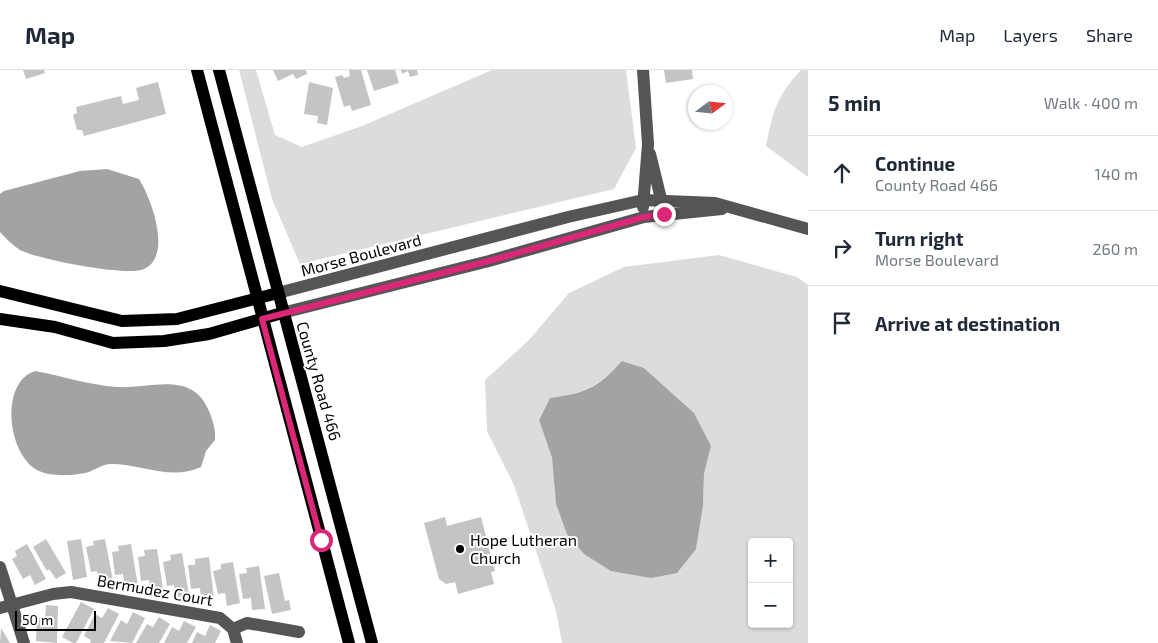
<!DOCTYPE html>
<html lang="en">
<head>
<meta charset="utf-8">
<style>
	body { margin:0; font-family:"Exo 2",sans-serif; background:#f6f6f7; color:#1f2937 }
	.controls { position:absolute; right:15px; bottom:15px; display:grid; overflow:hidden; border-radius:5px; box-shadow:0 1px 4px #0004 }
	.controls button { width:45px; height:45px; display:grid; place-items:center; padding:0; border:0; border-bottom:1px solid #e0e1e3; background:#fff; color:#1f2937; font:25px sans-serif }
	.compass { position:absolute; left:688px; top:15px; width:45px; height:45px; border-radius:50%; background:#fff; box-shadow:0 1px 4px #0004; rotate:75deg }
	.scale { position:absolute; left:15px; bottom:12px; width:81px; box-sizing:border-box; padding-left:5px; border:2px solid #000; border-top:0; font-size:14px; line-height:18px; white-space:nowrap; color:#000; -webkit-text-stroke:4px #fff; paint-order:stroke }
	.stop { position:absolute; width:15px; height:15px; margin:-11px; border:4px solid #db2777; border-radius:50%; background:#fff }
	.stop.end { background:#db2777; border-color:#fff; box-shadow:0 1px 5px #0008 }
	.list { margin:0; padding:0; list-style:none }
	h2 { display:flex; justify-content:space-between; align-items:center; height:65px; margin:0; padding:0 20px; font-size:21px }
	h2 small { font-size:16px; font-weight:400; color:#747a83 }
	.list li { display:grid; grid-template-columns:32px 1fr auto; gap:15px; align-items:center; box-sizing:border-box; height:75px; padding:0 20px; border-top:1px solid #e0e1e3 }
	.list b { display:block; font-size:19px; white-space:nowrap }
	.list p { margin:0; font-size:16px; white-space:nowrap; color:#747a83 }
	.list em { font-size:16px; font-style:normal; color:#747a83 }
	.icon { flex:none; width:28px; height:28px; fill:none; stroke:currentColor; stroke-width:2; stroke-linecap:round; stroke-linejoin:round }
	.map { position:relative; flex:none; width:808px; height:573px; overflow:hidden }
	header { display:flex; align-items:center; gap:30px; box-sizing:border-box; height:70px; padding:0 25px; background:#fff; border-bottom:1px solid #e0e1e3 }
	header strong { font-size:24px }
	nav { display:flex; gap:28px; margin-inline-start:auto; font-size:18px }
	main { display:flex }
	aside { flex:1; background:#fff }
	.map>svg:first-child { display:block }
	.green { fill:#dcdcdc; fill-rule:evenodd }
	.water { fill:#a3a3a3 }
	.building { fill:#c4c4c4 }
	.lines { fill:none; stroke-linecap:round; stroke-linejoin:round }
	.minor { stroke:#555; stroke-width:12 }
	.major { stroke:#000; stroke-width:12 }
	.route { stroke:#db2777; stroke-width:6 }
	.poi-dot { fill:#000; stroke:#fff; stroke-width:2 }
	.labels { text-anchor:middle; stroke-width:4; stroke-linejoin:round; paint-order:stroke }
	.street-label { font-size:16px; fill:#000; stroke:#fff }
	.poi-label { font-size:16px; fill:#000; stroke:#fff; text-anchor:start }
</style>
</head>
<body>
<header>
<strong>Map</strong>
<nav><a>Map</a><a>Layers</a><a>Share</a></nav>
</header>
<main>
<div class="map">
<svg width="808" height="573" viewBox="0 0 808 573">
	<rect width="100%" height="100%" fill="#fff"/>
	<g class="green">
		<polygon points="239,0 256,0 275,65 302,77 362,56 492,0 626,0 636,78 614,119 300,194 272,129"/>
		<path d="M801 0H808V107L766 76C773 41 776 27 801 0Z"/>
		<path d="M719 185 797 207 808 215V573H562L556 541 514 415 487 361 485 310 529 270 569 223 624 197ZM623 291 644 298 694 343 711 376 704 404 703 436 696 479 556 434 552 388 539 350 550 328C586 323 598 317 623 291ZM752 472H789V554H752Z"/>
	</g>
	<g class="water">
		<path d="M107 99 139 109C151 128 173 186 144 199 127 207 37 189 20 180 12 175 6 168 0 162V124L4 121 80 101Z"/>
		<path d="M622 291 644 298 694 343 711 376 704 404 703 436 696 479 677 503 651 508 611 501 584 484 567 464 556 434 552 388 539 350 550 328C586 323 598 318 622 291Z"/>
		<path d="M35 301C62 306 89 315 117 317 148 319 190 301 207 337 212 347 216 359 215 370L206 381 201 397C171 411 142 394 111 394 103 394 96 399 89 402 75 406 49 407 37 400 7 383 0 312 35 301Z"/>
	</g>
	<g class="building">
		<polygon points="23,0 44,0 45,3 26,9"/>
		<polygon points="273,0 306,0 307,4 296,9 293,4 278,11"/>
		<polygon points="349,0 361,0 371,35 352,41 350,35 344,37 335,7 342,5 344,8 350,6"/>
		<polygon points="367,0 395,0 399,13 374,21"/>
		<polygon points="401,0 417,0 418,5 410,7 408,1 402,4"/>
		<polygon points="664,0 692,0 693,9 666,13"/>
		<polygon points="158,12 166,44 84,66 82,60 77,60 73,45 77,43 76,37 121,26 123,34 139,30 136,18"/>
		<polygon points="309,12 333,18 327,55 317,53 318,46 304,44"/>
		<polygon points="445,447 447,456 481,447 495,501 491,502 494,514 458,524 455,512 446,514 439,509 424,453"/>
		<polygon points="46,469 66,503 56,509 49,499 47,501 33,477"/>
		<polygon points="81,469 87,507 73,510 67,471"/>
		<polygon points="105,469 113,511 100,514 97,501 91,502 86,477 94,475 93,471"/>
		<polygon points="27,474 46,509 35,515 30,505 23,509 12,489 17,486 15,481"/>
		<polygon points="131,474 138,516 125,518 123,504 115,505 112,482 119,481 118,476"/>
		<polygon points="157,479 163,519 150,521 149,510 141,511 138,487 145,486 144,480"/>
		<polygon points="182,483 189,525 176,527 174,515 167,516 163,492 171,490 170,485"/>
		<polygon points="209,487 214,529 201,531 200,518 191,519 188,495 195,495 195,489"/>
		<polygon points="233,492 240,533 227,536 225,523 218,524 213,501 221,499 221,494"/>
		<polygon points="259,496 265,539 252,540 251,528 243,529 239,504 247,503 246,498"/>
		<polygon points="279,503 285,531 289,530 291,540 272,544 264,506"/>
		<polygon points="81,532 94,539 76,573 73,573 62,567"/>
		<polygon points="46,535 58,536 57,573 36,571 37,548 45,549"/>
		<polygon points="108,538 119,544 104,573 90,573 91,570 84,566 95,544 102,548"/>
		<polygon points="133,542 145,548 132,573 110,571 121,550 127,554"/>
		<polygon points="159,547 170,554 159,573 136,573 147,554 153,557"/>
		<polygon points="184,551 196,557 187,573 164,573 172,557 179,561"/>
		<polygon points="210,555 221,561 215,573 192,573 197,562 205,566"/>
		<polygon points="1,558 10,573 0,573"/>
	</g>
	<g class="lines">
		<g class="minor">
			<polyline points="643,0 648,74 643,137"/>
			<polyline points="650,84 663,137"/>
			<polyline points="278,223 568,147 643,130 715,133 808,159"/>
			<polyline points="282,243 489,191 644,147 722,139"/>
			<polyline points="0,497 24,573"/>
			<polyline points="0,538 53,524 71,522 220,548 233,559 247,553 299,562"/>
			<polyline points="233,559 237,573"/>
		</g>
		<g class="major">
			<polyline points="197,0 349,573"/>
			<polyline points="219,0 372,573"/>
			<polyline points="0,221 122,251 177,249 278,223"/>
			<polyline points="0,249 55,257 113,273 164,271 209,264 282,243"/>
		</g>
	</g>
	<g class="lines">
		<polyline class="route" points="321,470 262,249 489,191 644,147 664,144"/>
	</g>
	<circle class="poi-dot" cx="460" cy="479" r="5"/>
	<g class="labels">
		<g class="street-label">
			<text transform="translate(361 185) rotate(-15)" y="6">Morse Boulevard</text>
			<text transform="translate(319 311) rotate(74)" y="6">County Road 466</text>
			<text transform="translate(155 520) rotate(10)" y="6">Bermudez Court</text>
		</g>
		<g class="poi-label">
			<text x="470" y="476">Hope Lutheran<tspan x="470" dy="18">Church</tspan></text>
		</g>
	</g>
</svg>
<div class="controls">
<button>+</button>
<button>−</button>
</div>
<svg class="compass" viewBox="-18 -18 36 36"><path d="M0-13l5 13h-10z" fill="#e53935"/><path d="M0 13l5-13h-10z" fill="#747a83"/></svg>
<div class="scale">50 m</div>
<div class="stop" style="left:321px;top:470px"></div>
<div class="stop end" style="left:664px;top:144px"></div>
</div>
<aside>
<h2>5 min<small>Walk · 400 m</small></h2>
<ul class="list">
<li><svg class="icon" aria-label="ahead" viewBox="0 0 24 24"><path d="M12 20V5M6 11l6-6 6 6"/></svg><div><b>Continue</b><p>County Road 466</p></div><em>140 m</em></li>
<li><svg class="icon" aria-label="right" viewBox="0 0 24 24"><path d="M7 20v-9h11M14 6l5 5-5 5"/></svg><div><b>Turn right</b><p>Morse Boulevard</p></div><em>260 m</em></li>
<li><svg class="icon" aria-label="arrive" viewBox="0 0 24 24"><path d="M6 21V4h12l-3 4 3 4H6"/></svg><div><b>Arrive at destination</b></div></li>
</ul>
</aside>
</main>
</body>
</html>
